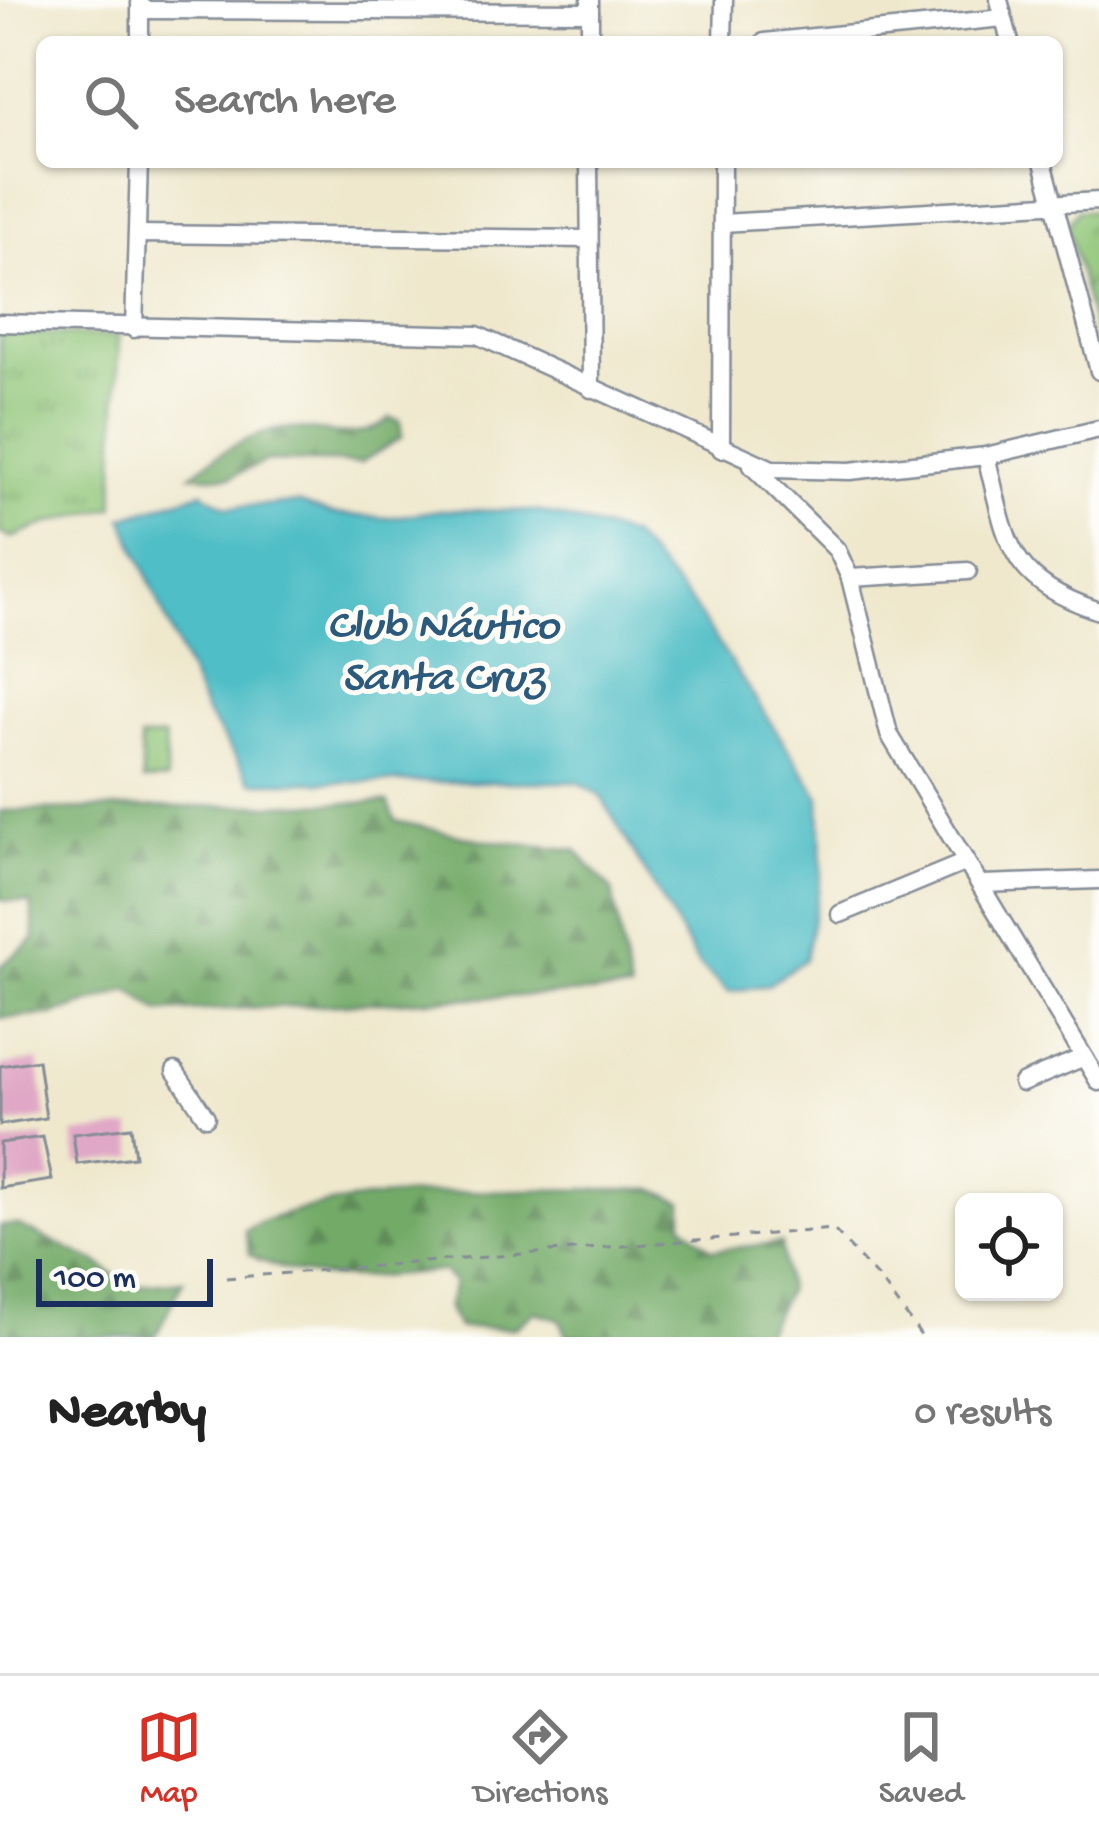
<!DOCTYPE html>
<html lang="en">
<head>
<meta charset="utf-8">
<style>
	body { margin:0; font-family:"Gochi Hand",sans-serif; background:#f2f2f2; color:#222 }
	.controls { position:absolute; right:36px; bottom:36px; display:grid; overflow:hidden; border-radius:18px; box-shadow:0 3px 9px #0004 }
	.controls button { width:108px; height:108px; display:grid; place-items:center; padding:0; border:0; border-bottom:3px solid #e0e0e0; background:#fff; color:#222; font:60px sans-serif }
	.scale { position:absolute; left:36px; bottom:30px; width:177px; box-sizing:border-box; padding-left:12px; border:6px solid #1b2f5e; border-top:0; font-size:33px; line-height:42px; white-space:nowrap; color:#1b2f5e; -webkit-text-stroke:9px #fdfcf7; paint-order:stroke }
	.list { margin:0; padding:0; list-style:none }
	h2 { display:flex; justify-content:space-between; align-items:center; height:156px; margin:0; padding:0 48px; font-size:51px }
	h2 small { font-size:39px; font-weight:400; color:#767676 }
	.icon { flex:none; width:66px; height:66px; fill:none; stroke:currentColor; stroke-width:2; stroke-linecap:round; stroke-linejoin:round }
	.map { position:relative; flex:none; width:1099px; height:1337px; overflow:hidden }
	.search { position:absolute; background:#fff; box-shadow:0 3px 9px #0004; left:36px; right:36px; top:36px; height:132px; display:flex; align-items:center; gap:30px; box-sizing:border-box; padding:0 42px; border-radius:18px; color:#767676; font-size:45px }
	.sheet { height:336px; background:#fff }
	nav { display:flex; justify-content:space-around; align-items:center; box-sizing:border-box; height:168px; border-top:3px solid #e0e0e0; background:#fff; font-size:33px; color:#767676 }
	nav a { display:grid; justify-items:center; gap:6px }
	nav .on { color:#d93025 }
	.map>svg:first-child { display:block }
	.grass { fill:url(#grass-tufts); stroke:#557a6a; stroke-width:3 }
	.forest { fill:url(#forest-firs); stroke:#476c63; stroke-width:3 }
	.park { fill:url(#park-crowns); stroke:#557a6a; stroke-width:3 }
	.pitch { fill:#8fc577; stroke:#557a6a; stroke-width:3 }
	.water { fill:#50bec6; stroke:#367692; stroke-width:3 }
	.building { fill:#e0a8c6 }
	.lines { fill:none; stroke-linecap:round; stroke-linejoin:round }
	.minor-casing { stroke:#858c96; stroke-width:21 }
	.path { stroke:#858c96; stroke-width:3; stroke-dasharray:9 9; stroke-linecap:butt }
	.minor { stroke:#fff; stroke-width:16 }
	.labels { text-anchor:middle; stroke-width:10; stroke-linejoin:round; paint-order:stroke }
	.water-label { font-size:45px; font-style:italic; fill:#2b5a7d; stroke:#fdfcf7 }
</style>
</head>
<body>
<div class="map">
<svg width="1099" height="1337" viewBox="0 0 1099 1337">
	<defs>
		<pattern id="grass-tufts" width="24" height="20" patternUnits="userSpaceOnUse" patternTransform="scale(3)"><rect width="24" height="20" fill="#8fc577"/><path d="M3 7l-1-3M5 7V3M7 7l1-3M15 17l-1-3M17 17v-4M19 17l1-3" fill="none" stroke="#74a065"/></pattern>
		<pattern id="forest-firs" width="22" height="20" patternUnits="userSpaceOnUse" patternTransform="scale(3)"><rect width="22" height="20" fill="#73aa68"/><path d="M5 1l3.5 6h-7zM16 11l3.5 6h-7z" fill="#5e8b59"/></pattern>
		<pattern id="park-crowns" width="20" height="18" patternUnits="userSpaceOnUse" patternTransform="scale(3)"><rect width="20" height="18" fill="#8fc577"/><path d="M2 6a3 3 0 1 1 6 0M12 15a3 3 0 1 1 6 0" fill="none" stroke="#74a065"/></pattern>
	</defs>
	<rect width="100%" height="100%" fill="#fdfcf7"/>
	<filter id="ink" filterUnits="userSpaceOnUse"><feTurbulence type="fractalNoise" baseFrequency=".00833" numOctaves="2"/><feDisplacementMap in="SourceGraphic" scale="24" xChannelSelector="R" yChannelSelector="G"/><feConvolveMatrix kernelMatrix="1 2 1 2 8 2 1 2 1" color-interpolation-filters="sRGB"/></filter>
	<filter id="wash" filterUnits="userSpaceOnUse"><feTurbulence type="fractalNoise" baseFrequency=".004" numOctaves="4" result="noise"/><feDisplacementMap in="SourceGraphic" scale="48" xChannelSelector="R" yChannelSelector="G"/><feGaussianBlur stdDeviation="2.7" result="paint"/><feColorMatrix in="noise" values="0 0 0 0 0 0 0 0 0 0 0 0 0 0 0 0 0 1.4 0 .05"/><feComposite in="paint" operator="in"/></filter>
	<g filter="url(#wash)">
		<rect width="100%" height="100%" fill="#efe8cd"/>
		<polygon class="grass" points="0,333 119,336 114,507 49,523 11,538 0,533"/>
		<g class="forest">
			<path d="M390 418 400 421 402 437 360 463 266 461 231 477 191 475C212 456 254 432 282 429 320 426 357 447 390 418Z"/>
			<polygon points="388,802 396,821 477,839 576,850 612,891 630,991 160,1012 129,990 53,1015 0,1018 0,966 35,939 31,903 0,900 0,811"/>
			<path d="M653 1189 683 1202V1224L712 1250 781 1243 787 1291 763 1337H567L560 1319 534 1312 514 1328H458L447 1308 454 1283 442 1271C376 1277 311 1288 250 1255L245 1230C325 1184 555 1190 653 1189Z"/>
			<polygon points="17,1225 96,1262 129,1286 183,1281 155,1337 0,1337 0,1226"/>
		</g>
		<polygon class="park" points="1099,210 1099,350 1067,225 1077,211"/>
		<polygon class="pitch" points="164,737 167,780 143,781 140,739"/>
		<polygon class="water" points="202,492 228,507 300,503 331,514 388,518 440,510 538,511 631,536 692,604 820,797 822,871 805,959 768,985 728,992 699,965 600,795 578,782 252,782 205,711 123,518"/>
		<g id="blocks">
			<g class="building">
				<polygon points="38,1060 46,1118 0,1125 0,1066"/>
				<polygon points="131,1127 135,1157 77,1164 73,1134"/>
				<polygon points="43,1137 52,1180 0,1188 0,1143"/>
			</g>
		</g>
	</g>
	<g filter="url(#ink)">
		<use href="#blocks" fill-opacity="0" stroke="#858c96" stroke-width="3"/>
		<g class="lines">
			<defs>
				<g id="minor">
					<polyline points="999,0 1010,42"/>
					<polyline points="141,10 590,12"/>
					<polyline points="140,42 140,1"/>
					<polyline points="590,42 590,0"/>
					<polyline points="723,42 724,0"/>
					<polyline points="764,42 1003,18"/>
					<polyline points="589,162 591,389"/>
					<polyline points="1043,162 1099,371"/>
					<polyline points="722,223 1099,201"/>
					<polyline points="138,234 589,239"/>
					<polyline points="0,323 477,335 772,469 850,471 986,456 1099,429"/>
					<polyline points="134,329 139,162"/>
					<polyline points="721,449 722,162"/>
					<path d="M986 456C1008 543 1005 579 1099 611"/>
					<polyline points="752,466 837,550 850,578 889,734 1099,1082"/>
					<polyline points="850,578 968,571"/>
					<polyline points="982,884 1099,880"/>
					<polyline points="840,914 966,862"/>
					<polyline points="175,1071 206,1117"/>
					<polyline points="1022,1083 1084,1057"/>
				</g>
			</defs>
			<use href="#minor" class="minor-casing"/>
			<polyline class="path" points="226,1278 833,1229 881,1281 922,1337"/>
			<use href="#minor" class="minor"/>
		</g>
	</g>
	<g class="labels">
		<g class="water-label">
			<text x="443" y="637">Club Náutico<tspan x="443" dy="52">Santa Cruz</tspan></text>
		</g>
	</g>
</svg>
<div class="controls">
<button><svg class="icon" aria-label="locate" viewBox="0 0 24 24"><circle cx="12" cy="12" r="6"/><path d="M12 2v4M12 18v4M2 12h4M18 12h4"/></svg></button>
</div>
<div class="scale">100 m</div>
<div class="search"><svg class="icon" aria-label="search" viewBox="0 0 24 24"><circle cx="10" cy="10" r="6"/><path d="M15 15l6 6"/></svg>Search here</div>
</div>
<section class="sheet">
<h2>Nearby<small>0 results</small></h2>
<ul class="list">
</ul>
</section>
<nav>
<a class="on"><svg class="icon" aria-label="map" viewBox="0 0 24 24"><path d="M3 6l6-2 6 2 6-2v14l-6 2-6-2-6 2zM9 4v14M15 6v14"/></svg>Map</a>
<a><svg class="icon" aria-label="directions" viewBox="0 0 24 24"><path d="M12 3l9 9-9 9-9-9zM9 14v-3h6M13 9l2 2-2 2"/></svg>Directions</a>
<a><svg class="icon" aria-label="saved" viewBox="0 0 24 24"><path d="M7 4h10v16l-5-4-5 4z"/></svg>Saved</a>
</nav>
</body>
</html>
